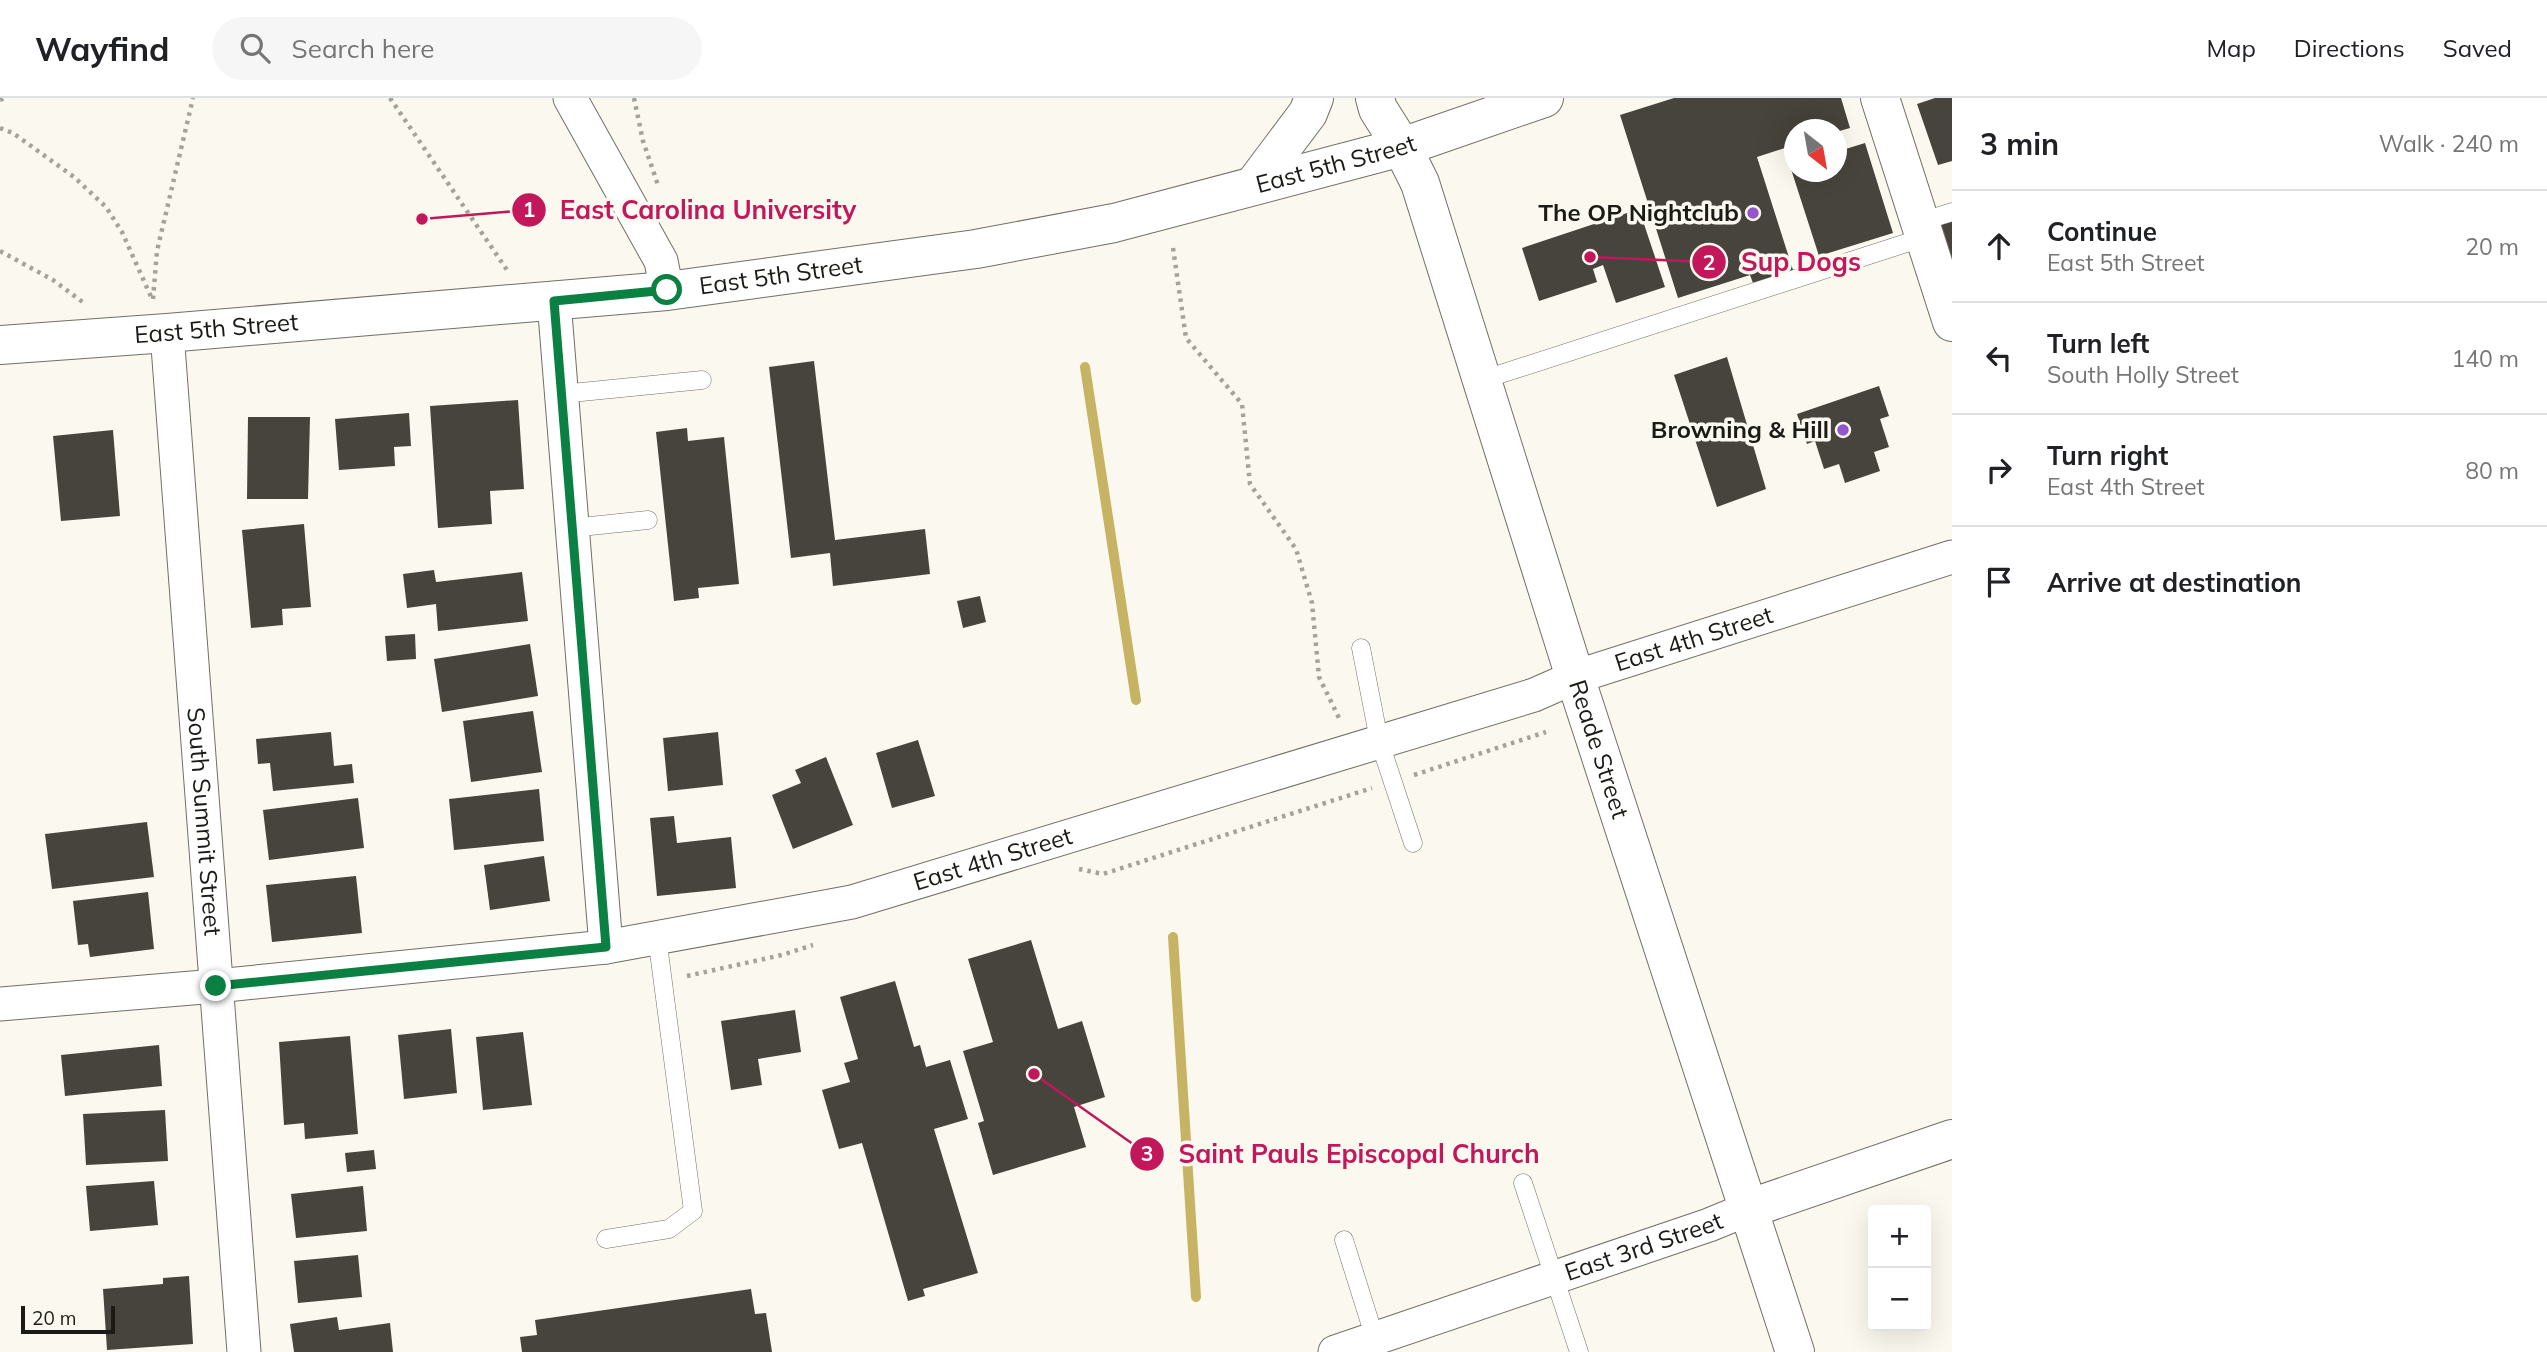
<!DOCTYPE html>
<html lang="en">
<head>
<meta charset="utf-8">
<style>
	body { margin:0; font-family:Mulish,sans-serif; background:#f6f6f6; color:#202124 }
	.controls { position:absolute; right:21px; bottom:21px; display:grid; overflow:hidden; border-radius:7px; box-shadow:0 7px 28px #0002 }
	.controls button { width:63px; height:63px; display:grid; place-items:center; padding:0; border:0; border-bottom:2px solid #e0e0e0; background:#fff; color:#202124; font:35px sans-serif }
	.compass { position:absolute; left:1784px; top:21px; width:63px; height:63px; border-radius:50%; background:#fff; box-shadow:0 7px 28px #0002; rotate:149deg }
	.scale { position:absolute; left:21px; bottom:18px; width:94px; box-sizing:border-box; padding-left:7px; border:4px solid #1a1a16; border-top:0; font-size:19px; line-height:24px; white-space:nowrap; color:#1a1a16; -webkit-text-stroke:5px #fbf9ef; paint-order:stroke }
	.stop { position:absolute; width:21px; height:21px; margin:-16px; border:5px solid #0b8043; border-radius:50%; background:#fff }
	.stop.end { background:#0b8043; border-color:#fff; box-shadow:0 2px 7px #0008 }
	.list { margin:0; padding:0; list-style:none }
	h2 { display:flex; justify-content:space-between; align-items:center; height:91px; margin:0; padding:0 28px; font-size:30px }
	h2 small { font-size:23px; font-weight:400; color:#757577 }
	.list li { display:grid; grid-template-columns:46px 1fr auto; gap:21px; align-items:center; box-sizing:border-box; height:112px; padding:0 28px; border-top:2px solid #e0e0e0 }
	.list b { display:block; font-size:26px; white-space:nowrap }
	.list p { margin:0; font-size:23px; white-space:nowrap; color:#757577 }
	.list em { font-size:23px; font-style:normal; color:#757577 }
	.icon { flex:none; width:38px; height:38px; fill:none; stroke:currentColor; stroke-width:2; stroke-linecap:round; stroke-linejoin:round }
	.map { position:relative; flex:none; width:1952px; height:1254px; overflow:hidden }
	header { display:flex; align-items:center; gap:42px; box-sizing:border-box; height:98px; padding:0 35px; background:#fff; border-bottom:2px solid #e0e0e0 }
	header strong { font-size:33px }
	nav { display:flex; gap:38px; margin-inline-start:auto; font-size:24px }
	.search { width:490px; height:63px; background:#f6f6f6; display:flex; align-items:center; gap:18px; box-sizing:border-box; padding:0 24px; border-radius:38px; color:#757577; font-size:26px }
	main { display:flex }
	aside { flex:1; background:#fff }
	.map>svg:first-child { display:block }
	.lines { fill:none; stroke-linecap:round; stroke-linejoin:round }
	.stream { stroke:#c7b364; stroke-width:10 }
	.building { fill:#46443c }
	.service-casing { stroke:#716f66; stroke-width:19 }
	.minor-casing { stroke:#716f66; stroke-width:35 }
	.tertiary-casing { stroke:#716f66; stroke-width:40 }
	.secondary-casing { stroke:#716f66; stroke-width:40 }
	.path { stroke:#a4a39b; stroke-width:4.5; stroke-dasharray:3.5 5; stroke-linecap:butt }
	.service { stroke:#fff; stroke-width:18 }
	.minor { stroke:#fff; stroke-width:33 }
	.tertiary { stroke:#fff; stroke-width:38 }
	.secondary { stroke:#fff; stroke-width:38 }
	.route { stroke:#0b8043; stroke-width:9 }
	.poi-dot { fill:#9456cd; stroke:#fbf9ef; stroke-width:2.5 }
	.labels { text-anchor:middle; stroke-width:7; stroke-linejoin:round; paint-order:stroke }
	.street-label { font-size:24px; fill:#1a1a16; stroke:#fbf9ef }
	.poi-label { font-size:24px; font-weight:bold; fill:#1a1a16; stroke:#fbf9ef; text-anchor:end }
	.leader { fill:none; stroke:#c2185b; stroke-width:2.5 }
	.callout-dot { fill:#c2185b; stroke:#fbf9ef; stroke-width:2.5 }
	.mark-label { font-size:21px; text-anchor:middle; font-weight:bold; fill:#fff }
	.callout-label { font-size:26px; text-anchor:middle; font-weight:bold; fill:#c2185b; stroke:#fbf9ef; stroke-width:7; stroke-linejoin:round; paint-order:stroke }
</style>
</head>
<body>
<header>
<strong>Wayfind</strong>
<div class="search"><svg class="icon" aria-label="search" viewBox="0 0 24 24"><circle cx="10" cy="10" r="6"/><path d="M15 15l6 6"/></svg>Search here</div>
<nav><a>Map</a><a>Directions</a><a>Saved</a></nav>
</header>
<main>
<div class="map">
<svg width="1952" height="1254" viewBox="0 0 1952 1254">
	<rect width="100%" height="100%" fill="#fbf9ef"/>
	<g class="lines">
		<g class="stream">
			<polyline points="1085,269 1136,602"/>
			<polyline points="1173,839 1196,1199"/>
		</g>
	</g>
	<g class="building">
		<polygon points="1674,0 1841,0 1850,30 1836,34 1836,32 1794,32 1794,47 1757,59 1793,172 1753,185 1750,177 1678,200 1620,17"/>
		<polygon points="1935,0 1952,0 1952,63 1938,67 1917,6"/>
		<polygon points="1865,45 1893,135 1819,158 1790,68 1794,67 1794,74 1836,74 1836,54"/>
		<polygon points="1639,111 1665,189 1616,205 1603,167 1593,171 1597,184 1539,203 1522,150"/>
		<polygon points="1952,120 1952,166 1938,125"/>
		<polygon points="1727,259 1766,391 1717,409 1674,277"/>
		<polygon points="814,263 835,442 925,431 930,476 833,488 830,455 791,460 769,269"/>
		<polygon points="1879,288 1889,318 1880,321 1889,349 1874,354 1880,373 1845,385 1839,366 1824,371 1815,343 1807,346 1797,316"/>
		<polygon points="518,302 524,391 490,393 492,426 438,430 430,308"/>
		<polygon points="409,315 411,348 394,349 395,368 339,372 335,321"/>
		<polygon points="248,319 310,319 308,401 247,401"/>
		<polygon points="687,330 688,343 724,339 739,486 698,490 699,500 674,503 656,334"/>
		<polygon points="113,332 120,418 61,423 53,338"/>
		<polygon points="304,426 311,509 282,511 283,527 251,530 242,432"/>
		<polygon points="434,472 436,484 522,474 528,523 438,533 436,506 407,510 403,476"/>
		<polygon points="980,498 986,524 963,530 957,503"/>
		<polygon points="415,536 416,561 387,563 385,538"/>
		<polygon points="530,546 538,598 442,614 434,561"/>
		<polygon points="533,613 542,674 471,684 463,623"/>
		<polygon points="331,634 334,668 352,666 354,685 273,693 270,665 258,666 256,641"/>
		<polygon points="718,634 723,687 668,693 663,640"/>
		<polygon points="918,642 935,698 892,710 876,655"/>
		<polygon points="826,659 853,727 793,751 772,697 801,685 795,672"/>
		<polygon points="539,691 544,743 454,752 449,701"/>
		<polygon points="358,700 364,750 269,762 263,712"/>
		<polygon points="674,718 677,745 731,739 736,790 657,798 650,720"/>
		<polygon points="147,724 154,779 52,791 45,736"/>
		<polygon points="544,758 550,803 490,812 484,767"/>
		<polygon points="356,778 362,835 272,844 266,787"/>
		<polygon points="148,794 154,851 90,859 88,846 78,847 73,803"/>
		<polygon points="1031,842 1058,931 1082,923 1105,999 1074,1009 1086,1049 993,1077 978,1025 984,1023 963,953 993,944 968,861"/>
		<polygon points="895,883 914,949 920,947 926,969 950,962 968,1021 934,1031 978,1175 923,1191 925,1198 908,1203 862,1045 839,1051 822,992 850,984 844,965 858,961 840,899"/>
		<polygon points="795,912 801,954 758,961 762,987 731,992 721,923"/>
		<polygon points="451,931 457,995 404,1001 398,937"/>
		<polygon points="523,934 532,1007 483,1012 476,939"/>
		<polygon points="350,938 358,1036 305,1041 304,1025 284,1027 279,944"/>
		<polygon points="159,947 162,988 65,998 61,957"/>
		<polygon points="165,1012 168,1063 86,1067 83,1016"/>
		<polygon points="374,1052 376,1071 347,1074 345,1055"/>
		<polygon points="154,1083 158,1127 90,1133 86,1088"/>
		<polygon points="363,1088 367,1133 296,1140 291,1096"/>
		<polygon points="358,1157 362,1199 298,1205 294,1163"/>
		<polygon points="189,1178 193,1246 107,1252 103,1191 163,1186 163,1180"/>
		<polygon points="751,1191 755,1216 766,1215 772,1254 522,1254 520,1239 537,1237 535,1222"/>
		<polygon points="337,1219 339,1232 390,1225 393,1254 294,1254 290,1226"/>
	</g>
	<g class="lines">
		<defs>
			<g id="service">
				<polyline points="1920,124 1952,114"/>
				<polyline points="1482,282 1925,139"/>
				<polyline points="561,296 702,282"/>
				<polyline points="571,430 648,422"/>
				<polyline points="1361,550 1379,642 1413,745"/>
				<polyline points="1523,1085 1579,1254"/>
				<polyline points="606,1141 669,1131 693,1113 657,839"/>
				<polyline points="1344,1142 1377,1247"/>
			</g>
			<g id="minor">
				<polyline points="570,0 661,163 667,193"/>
				<polyline points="554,203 606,849"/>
				<path id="s1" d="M167 235 244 1254"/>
				<path id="s2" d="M0 906 216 888 606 849 852 804 1534 597 1575 579 1952 459"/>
				<path id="s3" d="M1335 1254 1709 1127 1748 1111"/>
			</g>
			<g id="tertiary">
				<polyline points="1880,0 1952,224"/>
				<path id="s4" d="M1402 49 1420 85 1575 579 1795 1254"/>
				<polyline points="1748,1111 1952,1041"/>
			</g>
			<g id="secondary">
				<polyline points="1375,0 1378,11 1402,49"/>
				<polyline points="1254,87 1308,15 1314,0"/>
				<path id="s5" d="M0 247 167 235 667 193 976 151 1114 125 1402 49 1544 0"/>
			</g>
		</defs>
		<use href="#service" class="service-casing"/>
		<use href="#minor" class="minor-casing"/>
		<use href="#tertiary" class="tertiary-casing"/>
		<use href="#secondary" class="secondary-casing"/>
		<g class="path">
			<polyline points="390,0 507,172"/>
			<polyline points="634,0 643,43 658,87"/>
			<polyline points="0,2 5,0"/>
			<polyline points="0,30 13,35 74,79 106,109 122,134 152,201"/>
			<polyline points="1173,150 1186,240 1242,306 1250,386 1296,451 1312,505 1319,579 1340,622"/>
			<polyline points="0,153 53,182 84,205"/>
			<polyline points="153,201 157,153 193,0"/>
			<polyline points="1414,677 1546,634"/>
			<polyline points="1079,771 1103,776 1372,690"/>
			<polyline points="687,878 782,857 813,847"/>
		</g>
		<use href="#service" class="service"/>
		<use href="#minor" class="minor"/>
		<use href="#tertiary" class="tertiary"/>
		<use href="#secondary" class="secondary"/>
	</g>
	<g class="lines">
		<polyline class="route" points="216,888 606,849 554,203 667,192"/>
	</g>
	<g class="poi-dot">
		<circle cx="1753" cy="115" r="7"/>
		<circle cx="1843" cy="332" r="7"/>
	</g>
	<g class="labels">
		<g class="street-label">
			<text dy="8" stroke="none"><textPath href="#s5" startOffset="1351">East 5th Street</textPath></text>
			<text dy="8" stroke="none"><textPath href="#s5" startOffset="784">East 5th Street</textPath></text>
			<text dy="8" stroke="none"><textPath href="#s5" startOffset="217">East 5th Street</textPath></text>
			<text dy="8" stroke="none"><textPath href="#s2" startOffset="1741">East 4th Street</textPath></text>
			<text dy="8" stroke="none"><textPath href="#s4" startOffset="634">Reade Street</textPath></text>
			<text dy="8" stroke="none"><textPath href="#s1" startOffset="490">South Summit Street</textPath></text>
			<text dy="8" stroke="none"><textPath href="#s2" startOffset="1006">East 4th Street</textPath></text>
			<text dy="8" stroke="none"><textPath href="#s3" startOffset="326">East 3rd Street</textPath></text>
		</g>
		<g class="poi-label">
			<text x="1739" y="123">The OP Nightclub</text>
			<text x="1829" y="340">Browning &amp; Hill</text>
		</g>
	</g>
	<path class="leader" d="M422 121L529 112M1590 159L1709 164M1034 976L1147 1056"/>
	<g class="callout-dot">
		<circle cx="422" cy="121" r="7"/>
		<circle cx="1590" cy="159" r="7"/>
		<circle cx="1034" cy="976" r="7"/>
		<circle cx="529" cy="112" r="18"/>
		<circle cx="1709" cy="164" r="18"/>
		<circle cx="1147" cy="1056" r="18"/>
	</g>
	<g class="mark-label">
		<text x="529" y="119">1</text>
		<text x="1709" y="172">2</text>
		<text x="1147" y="1063">3</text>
	</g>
	<g class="callout-label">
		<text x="708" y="121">East Carolina University</text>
		<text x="1801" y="173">Sup Dogs</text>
		<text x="1359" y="1065">Saint Pauls Episcopal Church</text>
	</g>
</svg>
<div class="controls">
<button>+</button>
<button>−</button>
</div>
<svg class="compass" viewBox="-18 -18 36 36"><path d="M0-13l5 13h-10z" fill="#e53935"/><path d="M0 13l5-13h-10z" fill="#757577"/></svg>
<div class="scale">20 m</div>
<div class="stop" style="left:667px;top:192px"></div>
<div class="stop end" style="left:216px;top:888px"></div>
</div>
<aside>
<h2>3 min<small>Walk · 240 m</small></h2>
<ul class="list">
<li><svg class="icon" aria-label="ahead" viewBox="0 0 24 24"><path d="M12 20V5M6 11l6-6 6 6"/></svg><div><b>Continue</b><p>East 5th Street</p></div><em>20 m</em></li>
<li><svg class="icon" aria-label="left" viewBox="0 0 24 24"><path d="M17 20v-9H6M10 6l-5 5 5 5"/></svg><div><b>Turn left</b><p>South Holly Street</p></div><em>140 m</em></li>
<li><svg class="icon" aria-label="right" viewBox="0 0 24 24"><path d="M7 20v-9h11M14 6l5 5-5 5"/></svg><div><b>Turn right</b><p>East 4th Street</p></div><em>80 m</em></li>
<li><svg class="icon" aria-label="arrive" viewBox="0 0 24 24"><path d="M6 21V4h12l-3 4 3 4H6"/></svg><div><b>Arrive at destination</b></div></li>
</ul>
</aside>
</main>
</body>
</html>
